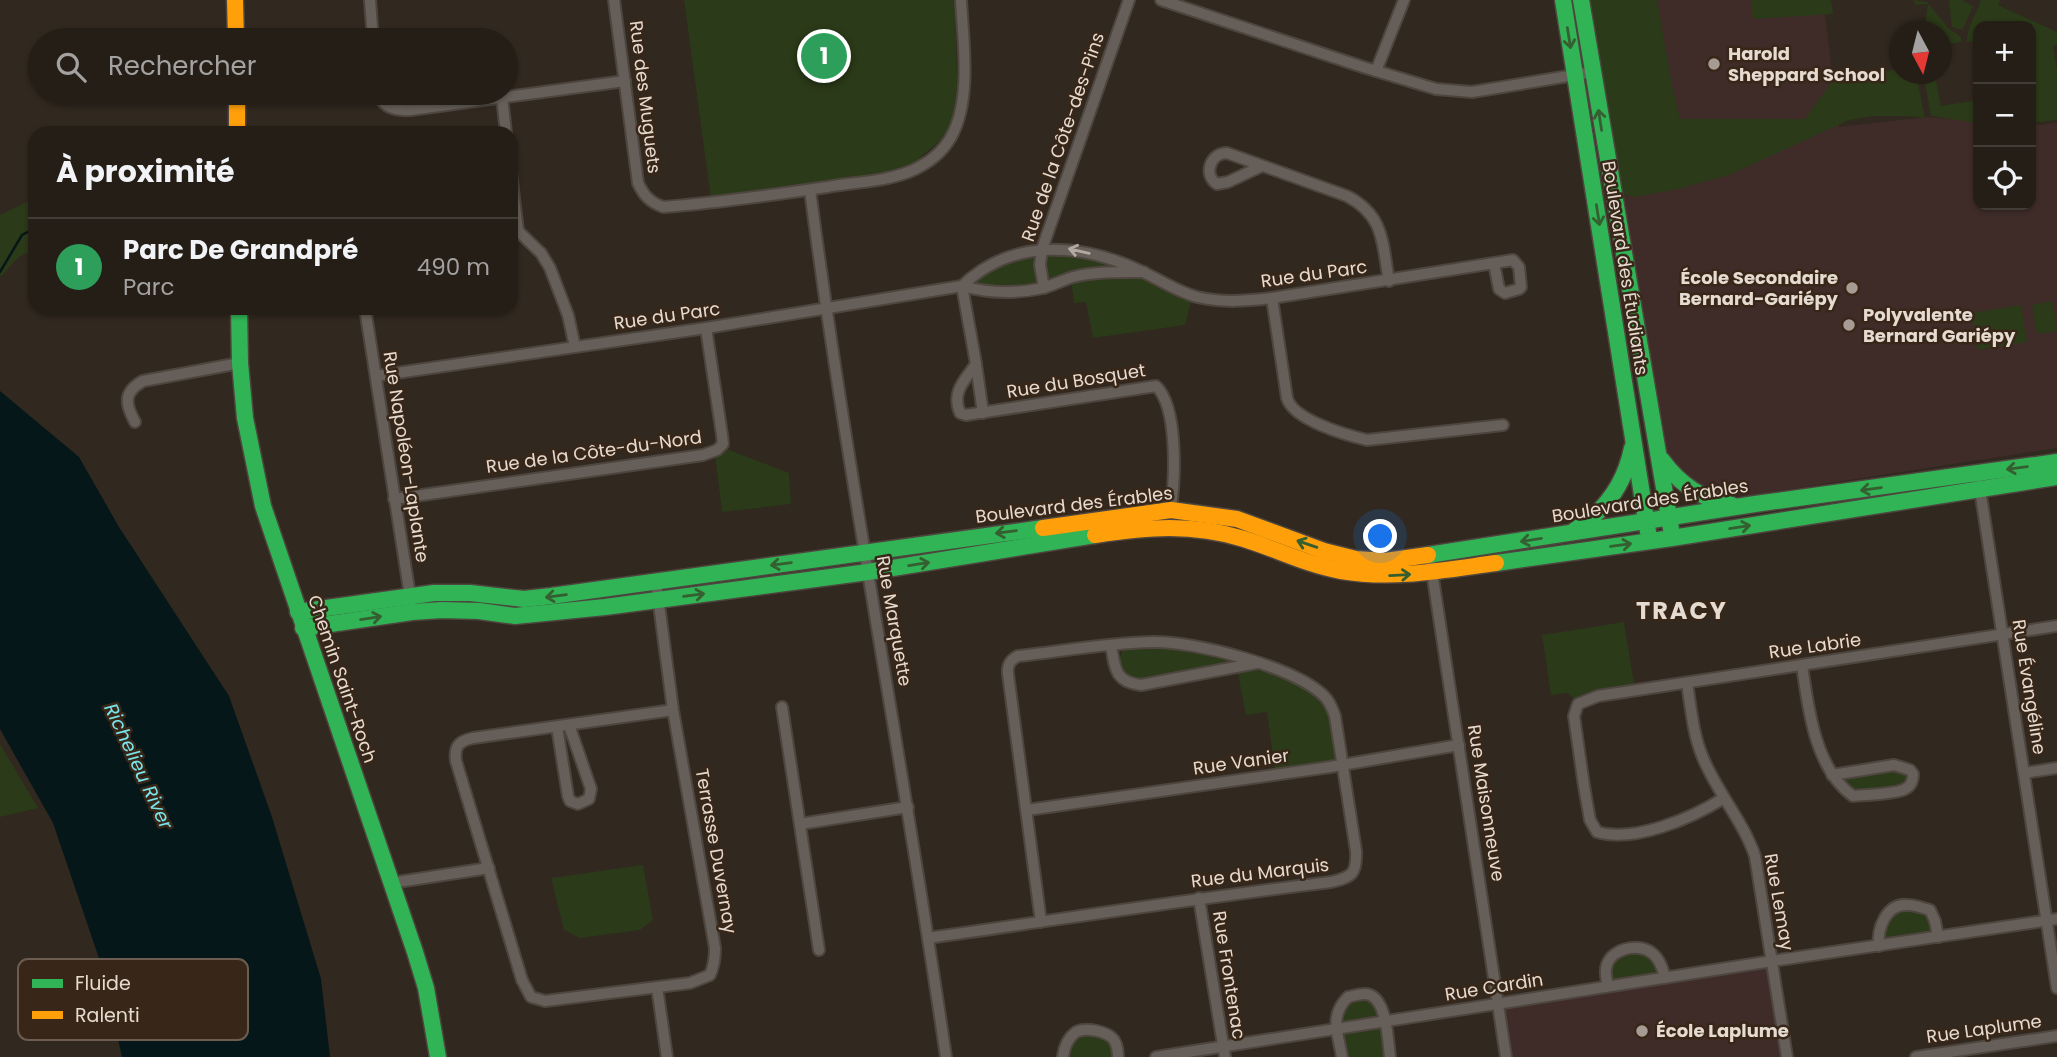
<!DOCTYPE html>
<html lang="fr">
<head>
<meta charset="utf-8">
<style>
	body { margin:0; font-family:Poppins,sans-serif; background:#2d2720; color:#f1f3f6 }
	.controls { position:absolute; right:21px; top:21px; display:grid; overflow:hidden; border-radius:14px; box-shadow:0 2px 5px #0004 }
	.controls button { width:63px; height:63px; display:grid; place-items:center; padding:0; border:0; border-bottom:2px solid #423c36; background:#251e17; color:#f1f3f6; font:35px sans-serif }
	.compass { position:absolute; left:1889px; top:21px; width:63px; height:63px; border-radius:50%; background:#251e17; box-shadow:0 2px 5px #0004; rotate:173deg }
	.you { position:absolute; left:1381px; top:537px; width:24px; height:24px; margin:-18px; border:5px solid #fff; border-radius:50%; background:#1a73e8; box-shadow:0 0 0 10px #1a73e833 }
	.badge { display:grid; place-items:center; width:46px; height:46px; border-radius:50%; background:#a79c93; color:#fff; font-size:23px; font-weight:700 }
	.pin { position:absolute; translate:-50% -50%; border:4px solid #fff; box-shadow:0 2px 7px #0006 }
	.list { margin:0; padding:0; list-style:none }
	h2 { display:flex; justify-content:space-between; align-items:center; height:91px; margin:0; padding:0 28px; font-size:30px }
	h2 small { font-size:23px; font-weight:400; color:#a3a2a1 }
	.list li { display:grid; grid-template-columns:46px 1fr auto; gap:21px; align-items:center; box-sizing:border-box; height:98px; padding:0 28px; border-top:2px solid #423c36 }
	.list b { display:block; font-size:26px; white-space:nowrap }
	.list p { margin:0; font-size:23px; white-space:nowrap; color:#a3a2a1 }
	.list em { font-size:23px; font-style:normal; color:#a3a2a1 }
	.icon { flex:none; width:38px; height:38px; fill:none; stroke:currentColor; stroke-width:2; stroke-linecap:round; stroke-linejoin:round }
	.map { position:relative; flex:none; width:2057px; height:1057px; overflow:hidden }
	.search { position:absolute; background:#251e17; box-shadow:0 2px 5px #0004; left:28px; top:28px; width:490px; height:77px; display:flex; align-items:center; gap:18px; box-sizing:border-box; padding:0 24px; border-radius:38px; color:#a3a2a1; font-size:26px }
	.panel { position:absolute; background:#251e17; box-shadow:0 2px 5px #0004; left:28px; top:126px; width:490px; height:189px; border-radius:21px }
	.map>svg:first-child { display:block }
	.education { fill:#3f2c28 }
	.green { fill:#2b3a18 }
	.water { fill:#051718 }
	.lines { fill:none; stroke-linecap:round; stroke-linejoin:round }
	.stream { stroke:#051718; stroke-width:2.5 }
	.street-casing { stroke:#4d453e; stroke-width:14 }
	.fast-casing { stroke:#4d453e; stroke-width:19 }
	.slow-casing { stroke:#4d453e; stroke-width:19 }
	.street { stroke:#665f59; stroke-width:10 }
	.fast { stroke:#30b455; stroke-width:16 }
	.slow { stroke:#ff9f0a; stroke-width:16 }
	.oneway { stroke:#355f30 }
	.oneway2 { stroke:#b3a9a1 }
	.poi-dot { fill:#a79c93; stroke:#382718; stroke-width:2.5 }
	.labels { text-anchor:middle; stroke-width:5; stroke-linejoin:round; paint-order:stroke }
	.poi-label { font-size:18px; font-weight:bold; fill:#e6dbd1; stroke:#382718; text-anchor:start }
	.street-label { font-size:18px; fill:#e6dbd1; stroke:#382718 }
	.water-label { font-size:19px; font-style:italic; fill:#79e6ee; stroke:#382718 }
	.district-label { font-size:24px; font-weight:bold; letter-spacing:2px; fill:#e6dbd1; stroke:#382718 }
	.key { fill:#382718; stroke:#6c5d50; stroke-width:2 }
	.key-label { font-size:19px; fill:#e6dbd1 }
</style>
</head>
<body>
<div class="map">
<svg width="2057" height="1057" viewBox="0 0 2057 1057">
	<rect width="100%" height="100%" fill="#31281f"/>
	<g class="education">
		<polygon points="1588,0 1823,0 1839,127 1927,117 1978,121 1978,205 2031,205 2031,124 2042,125 2057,122 2057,448 1746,496 1714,492 1691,480 1674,463 1663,445"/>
		<polygon points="1770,964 1784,1057 1508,1057 1500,1004"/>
	</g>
	<g class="green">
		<polygon points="684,0 955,0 958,112 949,133 907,169 808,187 711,199"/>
		<polygon points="1589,0 1657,0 1672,85 1680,119 1805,119 1834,79 1899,69 1899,74 1916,74 1925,118 1909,116 1873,116 1849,120 1729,175 1678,189 1636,197 1619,193"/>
		<polygon points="1751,0 1831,0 1833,14 1753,19"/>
		<polygon points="1913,0 1927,2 1949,29 1961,37 1961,42 1942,45 1941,32 1924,31 1928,4 1915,5"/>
		<polygon points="1949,0 1962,0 1973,6 1963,29 1957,29 1952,27"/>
		<path d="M1981 0H2000L1998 5 2057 32V45L2053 46 2057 69V120L2031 123V26H1978V40L1967 42C1966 28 1977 14 1981 0Z"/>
		<polygon points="1935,76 1941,106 1978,100 1978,123 1931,116 1924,77"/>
		<path d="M35 198V252C20 251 10 266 2 276L0 275V215Z"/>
		<path d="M1067 252 1131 269C1080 278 1029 291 976 284L979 276 1013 259Z"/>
		<polygon points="1143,274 1192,297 1185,325 1093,338 1086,302 1074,303 1071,281"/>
		<polygon points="2053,301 2057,331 2037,334 2032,305"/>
		<polygon points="2021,305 2027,342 1977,350 1971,313"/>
		<polygon points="724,448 789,473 791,504 722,512 715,455"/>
		<polygon points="1624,622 1635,690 1577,703 1568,693 1551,695 1542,635"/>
		<polygon points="1197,643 1302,681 1331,706 1340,762 1275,771 1267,712 1246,715 1237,669 1135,683 1116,667 1125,644"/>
		<polygon points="0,744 38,808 0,817"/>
		<polygon points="1893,767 1912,775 1905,788 1853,795 1835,776"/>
		<polygon points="643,865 653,920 640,930 580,938 564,930 551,878"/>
		<polygon points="1899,906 1928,912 1936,934 1878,941 1878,934"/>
		<polygon points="1644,950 1665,975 1610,984 1609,961 1614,956"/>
		<polygon points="1358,995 1376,1000 1388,1057 1343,1057 1337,1010"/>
		<polygon points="1083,1032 1108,1037 1118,1057 1064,1057 1067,1045"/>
	</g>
	<polygon class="water" points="0,391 79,457 119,527 229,696 272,817 321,979 330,1057 122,1057 103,970 53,823 0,729"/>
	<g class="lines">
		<polyline class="stream" points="0,272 22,235 35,228"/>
		<defs>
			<g id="street">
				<polyline points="370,0 373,40"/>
				<path d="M614 0 638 183C644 196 650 202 663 207 718 203 773 195 827 187 855 182 884 182 911 171 927 164 942 153 951 137 972 100 963 41 961 0"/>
				<polyline points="1161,0 1363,67 1436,89 1472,92 1593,72"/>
				<polyline points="1376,71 1404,0"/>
				<path d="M378 93C383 108 395 111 410 110L625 81"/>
				<polyline points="502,97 506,133"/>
				<path d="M1262 166 1228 182 1217 184C1203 175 1210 153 1227 153L1347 196C1385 216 1382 243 1389 281"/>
				<polyline points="511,173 518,231 541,253 550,268 568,315 575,347"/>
				<path d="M810 190C848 480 904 768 946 1057"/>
				<path d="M962 286C1013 237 1083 243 1143 272 1160 280 1178 292 1197 297 1223 303 1247 301 1272 298L1513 260 1519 267 1521 287 1519 289 1505 293 1499 289 1494 263"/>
				<polyline points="962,286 976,364 983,413"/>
				<polyline points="1044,288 1040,265 1042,249 1129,0"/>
				<path d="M1272 298 1287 398C1293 420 1346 435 1367 440L1503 425"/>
				<polyline points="365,308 411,602"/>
				<path d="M976 364C965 380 951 392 960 413L966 415 1156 386C1179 408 1175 484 1170 513"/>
				<path d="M376 376 706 328 962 286C988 293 1016 294 1043 288 1053 285 1063 280 1073 277 1096 271 1121 272 1144 272"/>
				<path d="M135 422C125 404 123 392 143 381L240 363"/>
				<polyline points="1979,483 2057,988"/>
				<polyline points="394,499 703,455 717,450 723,444 722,435 706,328"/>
				<polyline points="1431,565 1506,1057"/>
				<path d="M656 582 673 710 715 948C715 958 714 966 710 975L690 983 545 1001 531 997 522 980 456 761C454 746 459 741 473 738L673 710"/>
				<path d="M1111 645C1115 667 1114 682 1141 685L1257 663"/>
				<path d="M1802 665C1808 708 1815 769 1853 796 1864 795 1897 794 1905 789 1911 786 1913 780 1913 774L1910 770 1894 765 1832 775"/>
				<path d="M1687 683C1691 708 1693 735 1703 758 1717 792 1743 821 1755 856L1787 1057"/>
				<polyline points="782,707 819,950"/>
				<polyline points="557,727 568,796 570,801 578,804 589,799 591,789 569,725"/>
				<polyline points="2024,773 2057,768"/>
				<path d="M1724 798C1692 818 1635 843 1597 832L1590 820 1584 786 1574 716 1578 704 1598 696 2057 626"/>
				<polyline points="1027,810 1330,767 1459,745"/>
				<polyline points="800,824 908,807"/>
				<polyline points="391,883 489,868"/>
				<polyline points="1199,898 1225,1057"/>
				<path d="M928 938C1063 919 1196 898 1331 882 1352 877 1357 874 1356 851L1335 716C1332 708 1330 702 1325 697 1296 667 1194 641 1153 642 1108 643 1063 651 1018 656 1010 660 1007 665 1008 674L1041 922"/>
				<path d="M1879 946C1877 929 1886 903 1908 905 1915 905 1923 908 1930 910L1935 921 1938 937"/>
				<path d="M1608 986C1607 981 1605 975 1606 969 1608 949 1638 942 1652 953 1660 959 1663 969 1665 978"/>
				<polyline points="657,987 667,1057"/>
				<path d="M1063 1057C1064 1048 1068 1038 1076 1032 1086 1027 1107 1031 1114 1040 1117 1045 1118 1052 1118 1057"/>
				<polyline points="1156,1057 1772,961 2057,919"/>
				<path d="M1342 1057C1338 1033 1329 1016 1348 997 1354 996 1363 992 1370 995 1387 1002 1388 1041 1390 1057"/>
				<polyline points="1916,1057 2057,1036"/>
			</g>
			<g id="fast">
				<polyline points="1563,0 1648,532"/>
				<polyline points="1581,0 1671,529"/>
				<polyline points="239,308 240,363 245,418 263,506 415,952 426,988 438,1057"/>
				<path d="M1662 460C1680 485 1702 499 1732 505"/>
				<path d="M1575 530C1605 511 1625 483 1632 448"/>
				<polyline points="1428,555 1755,504 2057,462"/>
				<polyline points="1496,563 1672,538 2057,477"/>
				<polyline points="298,612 434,593 470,593 524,599 551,596 1043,528"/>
				<polyline points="303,628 412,612 442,610 479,611 515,616 605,607 868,572 1095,535"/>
			</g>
			<g id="slow">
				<polyline points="235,0 236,40"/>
				<polyline points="237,93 237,133"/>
				<polyline points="1043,528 1171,510 1237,519 1324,551 1356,559 1385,561 1428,555"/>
				<path d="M1095 535C1147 527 1192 523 1244 539 1276 549 1307 565 1341 571 1393 580 1444 570 1496 563"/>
			</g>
		</defs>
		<use href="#street" class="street-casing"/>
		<use href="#fast" class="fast-casing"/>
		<use href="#slow" class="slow-casing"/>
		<use href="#street" class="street"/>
		<use href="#fast" class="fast"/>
		<use href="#slow" class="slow"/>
	</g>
	<defs><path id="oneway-shaft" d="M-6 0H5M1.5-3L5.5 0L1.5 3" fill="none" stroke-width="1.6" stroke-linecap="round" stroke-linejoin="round" transform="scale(1.75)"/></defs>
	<g class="oneway">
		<use href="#oneway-shaft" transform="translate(1569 38) rotate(81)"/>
		<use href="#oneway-shaft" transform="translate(1600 120) rotate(-99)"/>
		<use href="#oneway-shaft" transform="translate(1598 215) rotate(81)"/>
		<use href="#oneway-shaft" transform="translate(2017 468) rotate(172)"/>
		<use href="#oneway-shaft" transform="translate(1871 489) rotate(172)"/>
		<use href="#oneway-shaft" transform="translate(1740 527) rotate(-9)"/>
		<use href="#oneway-shaft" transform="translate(1006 532) rotate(172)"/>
		<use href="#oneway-shaft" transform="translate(1531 540) rotate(171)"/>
		<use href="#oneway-shaft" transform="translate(1307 544) rotate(-161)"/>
		<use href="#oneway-shaft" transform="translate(1621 545) rotate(-8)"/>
		<use href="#oneway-shaft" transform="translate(781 564) rotate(172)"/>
		<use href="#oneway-shaft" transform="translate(919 564) rotate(-9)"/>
		<use href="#oneway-shaft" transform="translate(1400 575) rotate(-3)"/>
		<use href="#oneway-shaft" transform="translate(694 595) rotate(-7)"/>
		<use href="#oneway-shaft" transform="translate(556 596) rotate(173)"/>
		<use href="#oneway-shaft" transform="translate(371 618) rotate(-9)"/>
	</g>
	<use class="oneway2" href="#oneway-shaft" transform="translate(1079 251) rotate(-167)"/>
	<g class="poi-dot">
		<circle cx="1714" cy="64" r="7"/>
		<circle cx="1852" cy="288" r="7"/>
		<circle cx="1849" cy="325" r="7"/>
		<circle cx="1642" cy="1031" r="7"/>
	</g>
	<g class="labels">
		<g class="poi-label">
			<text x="1728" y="60">Harold<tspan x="1728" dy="21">Sheppard School</tspan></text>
			<text x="1838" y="284" text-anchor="end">École Secondaire<tspan x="1838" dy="21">Bernard-Gariépy</tspan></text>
			<text x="1863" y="321">Polyvalente<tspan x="1863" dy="21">Bernard Gariépy</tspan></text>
			<text x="1656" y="1037">École Laplume</text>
		</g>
		<g class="street-label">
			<text transform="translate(645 97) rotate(83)" y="6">Rue des Muguets</text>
			<text transform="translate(1063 137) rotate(-71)" y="6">Rue de la Côte-des-Pins</text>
			<text transform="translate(1625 268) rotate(81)" y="6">Boulevard des Étudiants</text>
			<text transform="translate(1314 274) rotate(-8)" y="6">Rue du Parc</text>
			<text transform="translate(667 316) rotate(-8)" y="6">Rue du Parc</text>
			<text transform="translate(1076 381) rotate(-9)" y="6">Rue du Bosquet</text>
			<text transform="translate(594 452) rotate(-8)" y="6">Rue de la Côte-du-Nord</text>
			<text transform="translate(406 457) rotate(81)" y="6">Rue Napoléon-Laplante</text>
			<text transform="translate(1650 501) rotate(-9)" y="6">Boulevard des Érables</text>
			<text transform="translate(1074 505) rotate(-7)" y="6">Boulevard des Érables</text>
			<text transform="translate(894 621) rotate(80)" y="6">Rue Marquette</text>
			<text transform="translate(1815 646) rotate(-8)" y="6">Rue Labrie</text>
			<text transform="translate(342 679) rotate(71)" y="6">Chemin Saint-Roch</text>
			<text transform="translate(2029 687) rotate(81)" y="6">Rue Évangéline</text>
			<text transform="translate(1241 762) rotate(-8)" y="6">Rue Vanier</text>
			<text transform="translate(1486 803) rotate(81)" y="6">Rue Maisonneuve</text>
			<text transform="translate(716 851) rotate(80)" y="6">Terrasse Duvernay</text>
			<text transform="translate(1260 873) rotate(-7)" y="6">Rue du Marquis</text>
			<text transform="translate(1779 902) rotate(80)" y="6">Rue Lemay</text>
			<text transform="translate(1229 975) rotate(81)" y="6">Rue Frontenac</text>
			<text transform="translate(1494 987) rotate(-9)" y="6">Rue Cardin</text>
			<text transform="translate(1984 1029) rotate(-8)" y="6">Rue Laplume</text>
		</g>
		<g class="water-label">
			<text transform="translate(139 766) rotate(65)" y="7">Richelieu River</text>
		</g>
		<g class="district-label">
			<text x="1682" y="619">TRACY</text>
		</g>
	</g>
	<rect x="18" y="959" width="230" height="81" rx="10" class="key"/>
	<rect x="32" y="979" width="31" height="9" fill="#30b455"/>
	<rect x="32" y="1011" width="31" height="8" fill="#ff9f0a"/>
	<g class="key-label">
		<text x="75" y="990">Fluide</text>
		<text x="75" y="1022">Ralenti</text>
	</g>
</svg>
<div class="controls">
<button>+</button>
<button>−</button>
<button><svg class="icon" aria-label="locate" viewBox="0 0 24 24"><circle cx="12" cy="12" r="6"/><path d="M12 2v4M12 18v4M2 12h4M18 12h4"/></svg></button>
</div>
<svg class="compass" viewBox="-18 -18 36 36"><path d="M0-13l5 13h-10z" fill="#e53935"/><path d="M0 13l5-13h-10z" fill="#a3a2a1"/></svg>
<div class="you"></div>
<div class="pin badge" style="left:824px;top:56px;background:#2e9e5b">1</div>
<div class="search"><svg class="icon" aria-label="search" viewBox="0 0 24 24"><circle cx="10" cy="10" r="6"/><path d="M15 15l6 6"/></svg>Rechercher</div>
<section class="panel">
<h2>À proximité<small></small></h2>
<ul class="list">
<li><span class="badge" style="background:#2e9e5b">1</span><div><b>Parc De Grandpré</b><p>Parc</p></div><em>490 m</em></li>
</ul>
</section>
</div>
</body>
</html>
